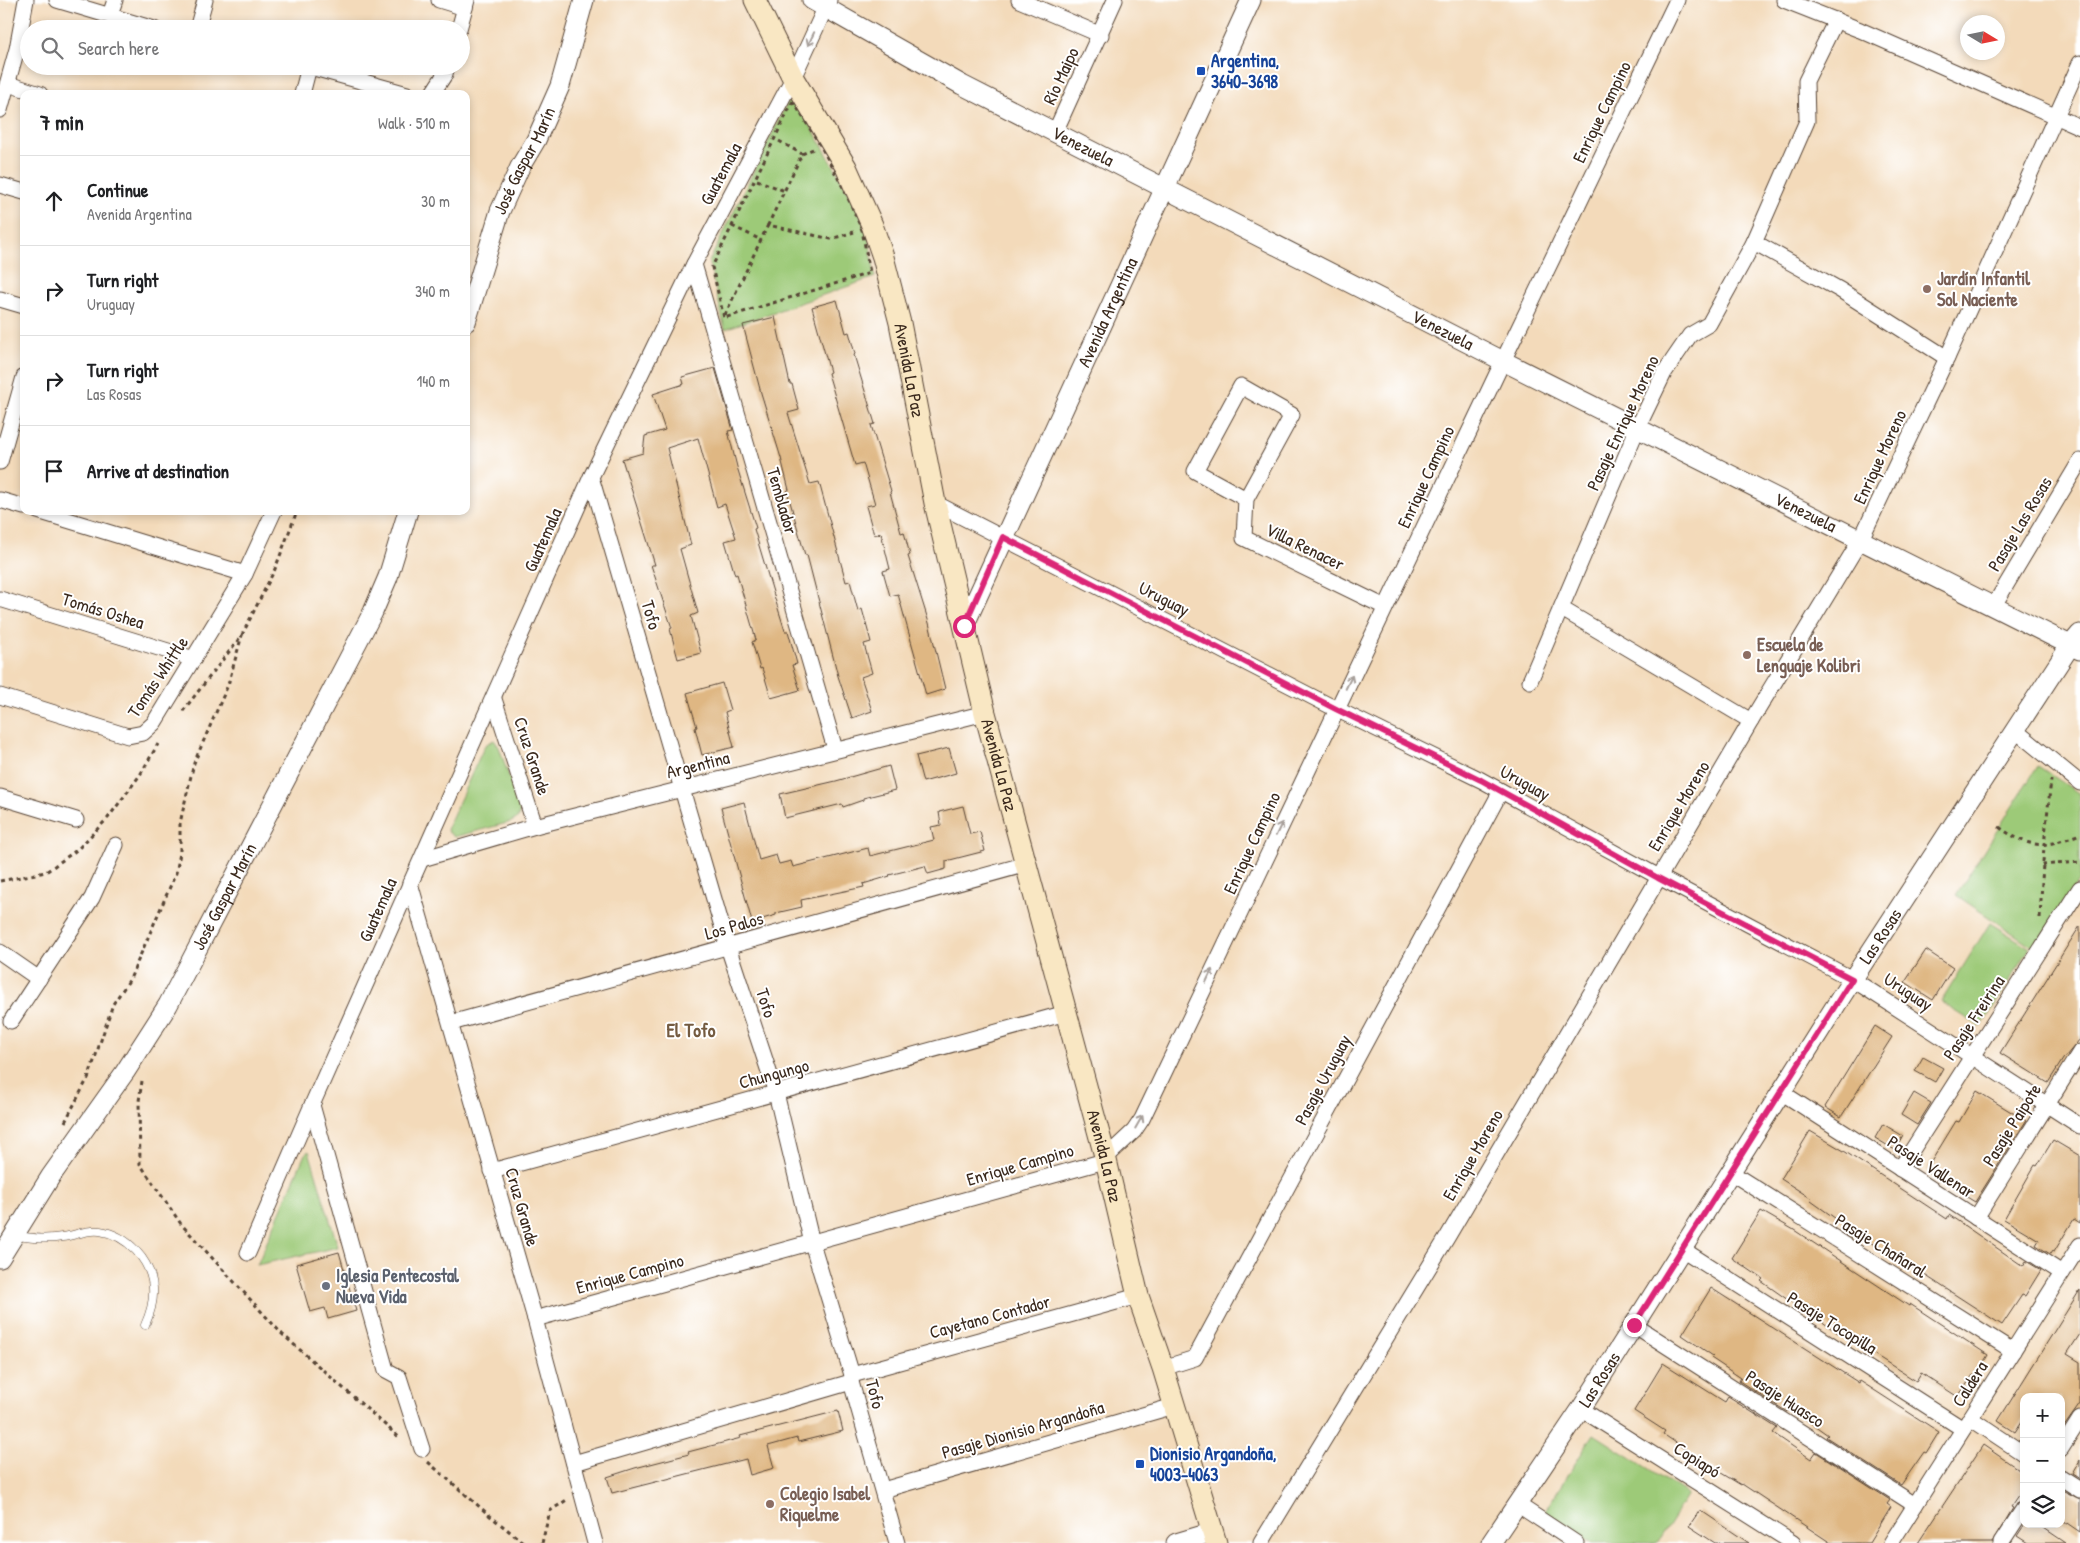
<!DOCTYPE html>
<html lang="en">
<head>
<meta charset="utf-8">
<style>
	body { margin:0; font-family:"Patrick Hand",sans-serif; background:#f2f2f2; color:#202124 }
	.controls { position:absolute; right:15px; bottom:15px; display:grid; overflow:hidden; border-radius:10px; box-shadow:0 2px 8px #0003 }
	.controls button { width:45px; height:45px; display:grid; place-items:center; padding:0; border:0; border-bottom:1px solid #e0e0e0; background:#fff; color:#202124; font:25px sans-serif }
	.compass { position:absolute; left:1960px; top:15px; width:45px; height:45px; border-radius:50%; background:#fff; box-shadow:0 2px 8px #0003; rotate:100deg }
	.stop { position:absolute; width:15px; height:15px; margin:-11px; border:4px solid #db2777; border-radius:50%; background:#fff }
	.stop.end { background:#db2777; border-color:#fff; box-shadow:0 1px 5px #0008 }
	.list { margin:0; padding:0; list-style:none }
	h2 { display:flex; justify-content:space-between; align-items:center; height:65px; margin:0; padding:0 20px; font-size:21px }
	h2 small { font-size:16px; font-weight:400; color:#757577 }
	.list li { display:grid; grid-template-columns:32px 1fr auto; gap:15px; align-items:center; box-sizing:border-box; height:90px; padding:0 20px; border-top:1px solid #e0e0e0 }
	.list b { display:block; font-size:19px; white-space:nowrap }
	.list p { margin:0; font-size:16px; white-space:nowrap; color:#757577 }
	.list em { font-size:16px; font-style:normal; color:#757577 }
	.icon { flex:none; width:28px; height:28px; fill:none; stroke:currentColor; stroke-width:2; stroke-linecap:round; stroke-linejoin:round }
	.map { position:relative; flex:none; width:2080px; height:1543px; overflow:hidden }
	.search { position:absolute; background:#fff; box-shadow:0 2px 8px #0003; left:20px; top:20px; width:450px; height:55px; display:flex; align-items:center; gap:12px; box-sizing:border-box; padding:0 18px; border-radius:28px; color:#757577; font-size:19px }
	.panel { position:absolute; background:#fff; box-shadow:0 2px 8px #0003; left:20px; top:90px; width:450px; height:425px; border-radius:10px }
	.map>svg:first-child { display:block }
	.green { fill:#9dca78; stroke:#6c7a4b }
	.building { fill:#dfb783 }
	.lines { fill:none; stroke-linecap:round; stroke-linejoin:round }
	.service-casing { stroke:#574435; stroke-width:9 }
	.minor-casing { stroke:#574435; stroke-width:17 }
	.tertiary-casing { stroke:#574435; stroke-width:21 }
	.secondary-casing { stroke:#574435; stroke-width:23 }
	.path { stroke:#574435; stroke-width:3; stroke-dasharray:4 4; stroke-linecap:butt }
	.service { stroke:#fff; stroke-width:8 }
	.minor { stroke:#fff; stroke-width:15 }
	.tertiary { stroke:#fff; stroke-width:19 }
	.secondary { stroke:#f9e7c3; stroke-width:21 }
	.oneway { stroke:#a79f9a }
	.route { stroke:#db2777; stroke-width:6 }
	.transit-dot { fill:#1a4fb4; stroke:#fff; stroke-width:2 }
	.education-dot { fill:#8d6e63; stroke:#fff; stroke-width:2 }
	.worship-dot { fill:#6b7280; stroke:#fff; stroke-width:2 }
	.labels { text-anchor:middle; stroke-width:4; stroke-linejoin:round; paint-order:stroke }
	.transit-label { font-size:18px; font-weight:bold; fill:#164399; stroke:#fff; text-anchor:start }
	.street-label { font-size:18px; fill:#3b2a1e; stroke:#fff }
	.education-label { font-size:18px; font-weight:bold; fill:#785e54; stroke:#fff; text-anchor:start }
	.worship-label { font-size:18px; font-weight:bold; fill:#5b616d; stroke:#fff; text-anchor:start }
	.neighbourhood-label { font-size:19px; font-weight:bold; fill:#745b41; stroke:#fff }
</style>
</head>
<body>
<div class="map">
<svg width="2080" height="1543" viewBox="0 0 2080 1543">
	<rect width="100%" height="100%" fill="#fff"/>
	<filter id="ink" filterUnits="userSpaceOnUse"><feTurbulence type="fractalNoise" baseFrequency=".02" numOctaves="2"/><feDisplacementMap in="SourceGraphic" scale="10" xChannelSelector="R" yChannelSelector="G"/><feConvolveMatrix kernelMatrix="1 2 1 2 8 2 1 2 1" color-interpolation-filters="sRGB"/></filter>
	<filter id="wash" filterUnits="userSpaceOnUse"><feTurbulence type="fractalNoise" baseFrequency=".0096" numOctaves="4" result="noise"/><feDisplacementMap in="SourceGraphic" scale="20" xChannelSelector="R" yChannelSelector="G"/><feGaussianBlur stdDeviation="1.12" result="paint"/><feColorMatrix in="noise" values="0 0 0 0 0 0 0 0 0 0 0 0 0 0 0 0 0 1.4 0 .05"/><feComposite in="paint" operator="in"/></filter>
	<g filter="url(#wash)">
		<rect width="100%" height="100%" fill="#f3daba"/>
		<g class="green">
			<polygon points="792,93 856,205 868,232 875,277 725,329 709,262"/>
			<polygon points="494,740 499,747 520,809 518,818 511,822 454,837 447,831 448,826 485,745"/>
			<polygon points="2038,766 2080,794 2080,880 2036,949 1956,895"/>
			<polygon points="1990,923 2030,948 1981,1027 1941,1002"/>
			<polygon points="309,1151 338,1247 257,1265 305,1154"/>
			<polygon points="1594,1434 1688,1494 1657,1543 1592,1543 1544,1512"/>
		</g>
		<g id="blocks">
			<g class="building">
				<polygon points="837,300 846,333 849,332 855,354 854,355 875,424 871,425 891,491 890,492 901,533 904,532 910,555 908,556 929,623 945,689 926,695 898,594 890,596 883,571 890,569 881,533 874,535 866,506 875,504 863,463 855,465 828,373 830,372 812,307"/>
				<polygon points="775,317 790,384 792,384 799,410 788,413 810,484 819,482 846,582 850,581 858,611 862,609 871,642 864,644 872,673 861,677 872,711 852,718 838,676 807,555 805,555 787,491 789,490 781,458 761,393 743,325"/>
				<polygon points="715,368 733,430 728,431 737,467 756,528 754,529 776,602 785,631 788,631 797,664 792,665 800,690 771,698 762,668 760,669 752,642 756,640 737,574 735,575 725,541 736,538 725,504 717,507 698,438 667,448 691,545 680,549 698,613 691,616 701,653 678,659 670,629 672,628 651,565 655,565 622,459 643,453 645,436 665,430 653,394 684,384 682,377"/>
				<polygon points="722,683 730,710 725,712 734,747 702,755 695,728 697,727 687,693"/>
				<polygon points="949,748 956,773 923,782 916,756"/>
				<polygon points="889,766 895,790 863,798 863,800 843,807 842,804 785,818 780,794 836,781"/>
				<polygon points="744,802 759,860 776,855 779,864 791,861 793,867 868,848 870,856 934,840 931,827 941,825 939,812 963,806 970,834 980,832 985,851 946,861 946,869 928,874 925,866 889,875 890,876 863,884 864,887 801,900 802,907 776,913 776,915 752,922 721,808"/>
				<polygon points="2080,926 2080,1039 2066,1056 2065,1056 2048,1083 2000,1053"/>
				<polygon points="1926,950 1953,968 1933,1000 1905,982"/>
				<polygon points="1875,1026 1892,1037 1841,1117 1825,1107"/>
				<polygon points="1923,1057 1943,1068 1935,1082 1915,1071"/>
				<polygon points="1977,1091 2026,1121 1975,1202 1962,1194 1964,1192 1926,1170 1956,1121 1959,1122"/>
				<polygon points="1914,1093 1931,1103 1917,1125 1901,1115"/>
				<polygon points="1883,1124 1903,1136 1895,1150 1875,1138"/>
				<polygon points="1810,1131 1844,1151 1947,1219 1949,1215 2023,1266 2026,1261 2041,1270 2025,1296 2022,1295 2002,1325 1889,1252 1888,1253 1860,1236 1811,1201 1812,1199 1781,1179"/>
				<polygon points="2053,1140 2080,1156 2080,1223 2074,1219 2054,1252 2052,1251 2050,1254 2036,1245 2039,1240 2004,1219 2035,1165 2037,1166"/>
				<polygon points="1761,1211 1794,1230 1909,1306 1910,1304 1988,1355 1975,1376 1973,1375 1958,1397 1921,1373 1916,1381 1839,1332 1838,1333 1811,1314 1811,1316 1761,1281 1763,1279 1732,1258"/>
				<polygon points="339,1252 356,1311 328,1319 325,1308 310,1312 296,1264"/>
				<polygon points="1711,1288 1859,1383 1860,1381 1939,1432 1926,1453 1924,1452 1901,1485 1826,1437 1828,1435 1790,1408 1787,1412 1739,1381 1741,1378 1711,1358 1713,1356 1682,1335"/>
				<polygon points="2080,1290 2080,1334 2067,1354 2080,1362 2080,1404 2061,1431 2061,1397 2024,1397 2024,1418 2015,1432 1998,1421"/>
				<polygon points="1663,1363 1725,1402 1728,1397 1777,1428 1773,1433 1811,1459 1816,1452 1890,1500 1887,1504 1891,1507 1869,1543 1831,1543 1742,1484 1741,1485 1713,1468 1663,1434 1665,1431 1634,1411"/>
				<polygon points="838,1411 843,1431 798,1442 797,1438 768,1446 774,1468 750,1475 746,1459 612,1493 607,1477 635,1468 689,1454 688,1452 741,1438 740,1436"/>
				<polygon points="1983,1445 2024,1473 2024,1488 2011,1507 2013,1508 1992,1543 1918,1543"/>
				<polygon points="2080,1460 2080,1479 2072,1474"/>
				<polygon points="2062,1490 2080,1499 2080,1532 2061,1519"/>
				<polygon points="1700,1510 1749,1543 1715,1543 1689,1526"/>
				<polygon points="2025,1524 2038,1524 2066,1543 2028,1543 2017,1536"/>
			</g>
		</g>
	</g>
	<g filter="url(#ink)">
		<use href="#blocks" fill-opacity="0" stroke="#574435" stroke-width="1"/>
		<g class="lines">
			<defs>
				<path id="service" d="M16 1236C32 1238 46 1240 62 1237 75 1236 86 1229 100 1231 127 1235 151 1260 153 1288 154 1301 150 1314 145 1325"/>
				<g id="minor">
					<polyline points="57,0 154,29"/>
					<polyline points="439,0 465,8"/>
					<polyline points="1019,0 1101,35"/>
					<polyline points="1784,0 1860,30 2080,127"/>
					<polyline points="110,15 115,0"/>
					<polyline points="197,29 205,0"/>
					<polyline points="459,29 467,0"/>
					<polyline points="307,66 407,94"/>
					<polyline points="8,84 40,94"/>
					<polyline points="302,94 309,67"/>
					<polyline points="432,94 445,74 447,66"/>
					<polyline points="0,110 17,49 26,0"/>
					<polyline points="1055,132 1115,0"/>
					<polyline points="0,185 24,192"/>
					<polyline points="1754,242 1840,290 1947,358"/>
					<polyline points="694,264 835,749"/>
					<polyline points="0,299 24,306"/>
					<polyline points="0,462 24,377"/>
					<polyline points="591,477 728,947 776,1093 812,1243 852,1375 851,1382 897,1543"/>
					<polyline points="1246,499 1195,471 1241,386 1292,415 1246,499 1244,538 1385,607"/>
					<polyline points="0,500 24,507"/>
					<polyline points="935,503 1336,709 1481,780 1659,877 1852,979 2080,1126"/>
					<polyline points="38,511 245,574"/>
					<polyline points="0,599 194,659"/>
					<polyline points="1993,607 2080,461"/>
					<polyline points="1562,609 1751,721"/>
					<polyline points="1530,681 1638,427 1664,373 1690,335 1709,324 1754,242 1807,121 1806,81 1836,20"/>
					<polyline points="0,696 128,736 143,733 154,723 245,574 274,511"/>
					<polyline points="494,699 535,826"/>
					<polyline points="2016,731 2080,783"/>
					<polyline points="0,797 76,820"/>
					<polyline points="422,859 535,826 985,713"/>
					<polyline points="410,883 535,1319 595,1543"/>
					<polyline points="0,952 39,979"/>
					<polyline points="11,1021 92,898 116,845"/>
					<polyline points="451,1023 1027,864"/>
					<polyline points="1781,1092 2062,1273"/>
					<polyline points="312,1105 386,1370 399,1377 422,1449"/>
					<polyline points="1900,1169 2080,888"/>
					<polyline points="492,1171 1066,1013"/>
					<polyline points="1730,1172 2013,1351"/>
					<polyline points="1976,1218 2080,1052"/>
					<polyline points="1682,1249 1963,1429"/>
					<polyline points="248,1253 312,1105 591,477 694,264 793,78 829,0"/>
					<polyline points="535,1319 1101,1162 1134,1131 1142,1119 1503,361 1677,0"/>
					<polyline points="1634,1325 1915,1505"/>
					<polyline points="1163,1368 1195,1358 1501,791"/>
					<polyline points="852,1375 1138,1296"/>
					<polyline points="1581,1409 1793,1543"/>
					<polyline points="1970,1418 2024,1454"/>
					<polyline points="2061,1449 2080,1419"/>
					<polyline points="574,1463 851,1382"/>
					<polyline points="2061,1478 2080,1490"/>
					<polyline points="883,1490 1174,1406"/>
					<polyline points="1517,1504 1576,1543"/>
					<polyline points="1261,1543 1448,1236 1751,721 1861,539 1947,358 2080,63"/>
					<polyline points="1891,1543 2080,1245"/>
					<polyline points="2001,1543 2024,1508"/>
				</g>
				<g id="tertiary">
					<path id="s1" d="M812 0 962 85 1503 361 2080 650"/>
					<path id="s2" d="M466 322 500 211 520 167 536 140 560 86 584 0"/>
					<path id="s3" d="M964 626 1251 0"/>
					<path id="s4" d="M0 1258 51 1176 125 1072 168 1005 373 612 388 577 408 511"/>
					<polyline points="1176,1543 1213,1532"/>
					<path id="s5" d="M1491 1543 1581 1409 1843 994 2070 646 2080 634"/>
				</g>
				<g id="secondary">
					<path id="s6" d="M755 0 793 78 846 167 872 225 883 257 900 323 935 503 985 713 1105 1156 1138 1296 1163 1368 1216 1543"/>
				</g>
			</defs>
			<use href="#service" class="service-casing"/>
			<use href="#minor" class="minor-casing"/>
			<use href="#tertiary" class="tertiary-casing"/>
			<use href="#secondary" class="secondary-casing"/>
			<g class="path">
				<polygon points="793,101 820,145 844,189 862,230 870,273 724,318 712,267"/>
				<polyline points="779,141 802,154"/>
				<polyline points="813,149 802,154 768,225 831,239 854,232"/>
				<polyline points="757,180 785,191"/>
				<polyline points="732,226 761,240"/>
				<polyline points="725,315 768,225"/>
				<polyline points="183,711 242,635 275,569 297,511"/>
				<path d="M1999 827C2032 850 2044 848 2080 834"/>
				<polyline points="2042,865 2080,862"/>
				<polyline points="0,881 46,872 78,849 108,818 140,775 158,744"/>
				<polyline points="2040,918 2044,845 2051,780"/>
				<polyline points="142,1081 139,1101 140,1164 181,1224 282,1334 401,1439"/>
				<polyline points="65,1122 89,1076 113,1004 130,979 176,873 180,853 180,823 194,763 228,685 242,635"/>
				<polyline points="428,1462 489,1515 524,1543"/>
				<polyline points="542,1543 550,1511 568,1499"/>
			</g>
			<use href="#service" class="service"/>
			<use href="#minor" class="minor"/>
			<use href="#tertiary" class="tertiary"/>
			<use href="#secondary" class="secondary"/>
		</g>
		<defs><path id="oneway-shaft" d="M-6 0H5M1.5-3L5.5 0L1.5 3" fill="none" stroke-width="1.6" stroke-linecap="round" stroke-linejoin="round" transform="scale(1.25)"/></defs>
		<g class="oneway">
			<use href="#oneway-shaft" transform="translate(811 39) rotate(115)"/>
			<use href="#oneway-shaft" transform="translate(1349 682) rotate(-64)"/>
			<use href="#oneway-shaft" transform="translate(1279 829) rotate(-65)"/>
			<use href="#oneway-shaft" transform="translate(1209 976) rotate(-65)"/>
			<use href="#oneway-shaft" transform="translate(1139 1122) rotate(-60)"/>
		</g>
	</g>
	<g class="lines" filter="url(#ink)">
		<polyline class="route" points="964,626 1003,537 1336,709 1481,780 1658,878 1852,979 1634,1325"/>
	</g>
	<g class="transit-dot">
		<rect x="1196" y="66" width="10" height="10" rx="2.5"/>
		<rect x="1135" y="1459" width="10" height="10" rx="2.5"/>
	</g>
	<g class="education-dot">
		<circle cx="1927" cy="289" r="5"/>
		<circle cx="1747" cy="655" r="5"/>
		<circle cx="770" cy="1504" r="5"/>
	</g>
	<circle class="worship-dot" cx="326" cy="1286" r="5"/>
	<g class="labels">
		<g class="transit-label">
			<text x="1211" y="67">Argentina,<tspan x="1211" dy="21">3640-3698</tspan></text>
			<text x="1150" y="1460">Dionisio Argandoña,<tspan x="1150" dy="21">4003-4063</tspan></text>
		</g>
		<g class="street-label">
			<text transform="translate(1061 76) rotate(-65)" y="6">Río Maipo</text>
			<text transform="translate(1602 112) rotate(-64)" y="6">Enrique Campino</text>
			<text dy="6" stroke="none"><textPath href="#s1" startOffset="308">Venezuela</textPath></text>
			<text dy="6" stroke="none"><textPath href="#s2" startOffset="172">José Gaspar Marín</textPath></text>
			<text transform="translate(721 174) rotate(-62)" y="6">Guatemala</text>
			<text dy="6" stroke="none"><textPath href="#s3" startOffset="345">Avenida Argentina</textPath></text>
			<text dy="6" stroke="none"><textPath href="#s1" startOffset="712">Venezuela</textPath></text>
			<text dy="6" stroke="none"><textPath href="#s6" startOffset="404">Avenida La Paz</textPath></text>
			<text transform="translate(1623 423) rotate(-65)" y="6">Pasaje Enrique Moreno</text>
			<text transform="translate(1880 457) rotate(-65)" y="6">Enrique Moreno</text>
			<text transform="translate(1426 477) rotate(-65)" y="6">Enrique Campino</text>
			<text transform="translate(782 501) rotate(74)" y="6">Temblador</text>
			<text dy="6" stroke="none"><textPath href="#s1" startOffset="1118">Venezuela</textPath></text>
			<text transform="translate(2020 524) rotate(-59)" y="6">Pasaje Las Rosas</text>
			<text transform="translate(543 540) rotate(-66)" y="6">Guatemala</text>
			<text transform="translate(1305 547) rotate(26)" y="6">Villa Renacer</text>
			<text transform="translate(1164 599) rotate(27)" y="6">Uruguay</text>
			<text transform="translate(103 611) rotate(17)" y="6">Tomás Oshea</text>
			<text transform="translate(651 615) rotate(74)" y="6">Tofo</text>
			<text transform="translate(158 677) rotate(-56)" y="6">Tomás Whittle</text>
			<text transform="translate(532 756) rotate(72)" y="6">Cruz Grande</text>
			<text dy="6" stroke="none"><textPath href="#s6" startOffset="809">Avenida La Paz</textPath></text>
			<text transform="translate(698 765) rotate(-14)" y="6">Argentina</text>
			<text transform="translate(1525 783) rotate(29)" y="6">Uruguay</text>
			<text transform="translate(1679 806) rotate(-59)" y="6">Enrique Moreno</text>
			<text transform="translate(1252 843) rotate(-65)" y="6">Enrique Campino</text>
			<text dy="6" stroke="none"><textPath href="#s4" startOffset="426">José Gaspar Marín</textPath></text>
			<text transform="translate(378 910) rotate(-66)" y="6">Guatemala</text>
			<text transform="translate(734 926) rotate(-16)" y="6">Los Palos</text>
			<text dy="6" stroke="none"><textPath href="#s5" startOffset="721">Las Rosas</textPath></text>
			<text transform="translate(1908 992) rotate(33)" y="6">Uruguay</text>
			<text transform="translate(766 1003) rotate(72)" y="6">Tofo</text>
			<text transform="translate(1974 1018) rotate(-57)" y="6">Pasaje Freirina</text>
			<text transform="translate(774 1074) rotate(-15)" y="6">Chungungo</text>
			<text transform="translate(1323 1080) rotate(-62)" y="6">Pasaje Uruguay</text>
			<text transform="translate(2012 1125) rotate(-58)" y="6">Pasaje Paipote</text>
			<text transform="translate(1473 1155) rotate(-60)" y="6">Enrique Moreno</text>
			<text dy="6" stroke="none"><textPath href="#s6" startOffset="1214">Avenida La Paz</textPath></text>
			<text transform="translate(1020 1165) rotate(-16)" y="6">Enrique Campino</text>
			<text transform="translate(1931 1167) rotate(33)" y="6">Pasaje Vallenar</text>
			<text transform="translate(522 1207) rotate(74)" y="6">Cruz Grande</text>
			<text transform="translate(1881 1246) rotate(32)" y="6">Pasaje Chañaral</text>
			<text transform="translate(630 1274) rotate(-15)" y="6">Enrique Campino</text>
			<text transform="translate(990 1317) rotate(-15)" y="6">Cayetano Contador</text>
			<text transform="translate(1832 1323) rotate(32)" y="6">Pasaje Tocopilla</text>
			<text dy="6" stroke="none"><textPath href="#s5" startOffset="196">Las Rosas</textPath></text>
			<text transform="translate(1970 1384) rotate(-58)" y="6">Caldera</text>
			<text transform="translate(875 1394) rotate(76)" y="6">Tofo</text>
			<text transform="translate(1785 1399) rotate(33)" y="6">Pasaje Huasco</text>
			<text transform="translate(1023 1430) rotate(-16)" y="6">Pasaje Dionisio Argandoña</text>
			<text transform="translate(1697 1460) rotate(32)" y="6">Copiapó</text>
		</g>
		<g class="education-label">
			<text x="1937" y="285">Jardín Infantil<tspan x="1937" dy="21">Sol Naciente</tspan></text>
			<text x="1757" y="651">Escuela de<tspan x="1757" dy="21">Lenguaje Kolibri</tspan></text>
			<text x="780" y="1500">Colegio Isabel<tspan x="780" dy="21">Riquelme</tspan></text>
		</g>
		<g class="worship-label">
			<text x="336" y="1282">Iglesia Pentecostal<tspan x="336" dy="21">Nueva Vida</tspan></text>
		</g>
		<g class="neighbourhood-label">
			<text x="691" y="1037">El Tofo</text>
		</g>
	</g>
</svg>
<div class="controls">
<button>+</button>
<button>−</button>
<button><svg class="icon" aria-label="layers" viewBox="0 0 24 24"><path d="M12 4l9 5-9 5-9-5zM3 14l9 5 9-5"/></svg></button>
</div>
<svg class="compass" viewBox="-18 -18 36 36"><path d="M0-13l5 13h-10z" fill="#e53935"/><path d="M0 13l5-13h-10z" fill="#757577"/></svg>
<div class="stop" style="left:964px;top:626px"></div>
<div class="stop end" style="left:1634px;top:1325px"></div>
<div class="search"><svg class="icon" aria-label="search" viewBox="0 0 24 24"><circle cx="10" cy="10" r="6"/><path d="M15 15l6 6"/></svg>Search here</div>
<section class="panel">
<h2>7 min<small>Walk · 510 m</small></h2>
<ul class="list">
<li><svg class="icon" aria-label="ahead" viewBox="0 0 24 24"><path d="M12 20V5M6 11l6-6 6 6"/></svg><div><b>Continue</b><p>Avenida Argentina</p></div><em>30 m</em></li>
<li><svg class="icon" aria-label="right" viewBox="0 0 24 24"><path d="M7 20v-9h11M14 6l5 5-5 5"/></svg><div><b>Turn right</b><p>Uruguay</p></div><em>340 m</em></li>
<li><svg class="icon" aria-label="right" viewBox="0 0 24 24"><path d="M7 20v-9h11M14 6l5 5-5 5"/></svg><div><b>Turn right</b><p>Las Rosas</p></div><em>140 m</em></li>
<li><svg class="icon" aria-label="arrive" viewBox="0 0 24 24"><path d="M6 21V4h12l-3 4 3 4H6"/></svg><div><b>Arrive at destination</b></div></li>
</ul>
</section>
</div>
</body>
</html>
